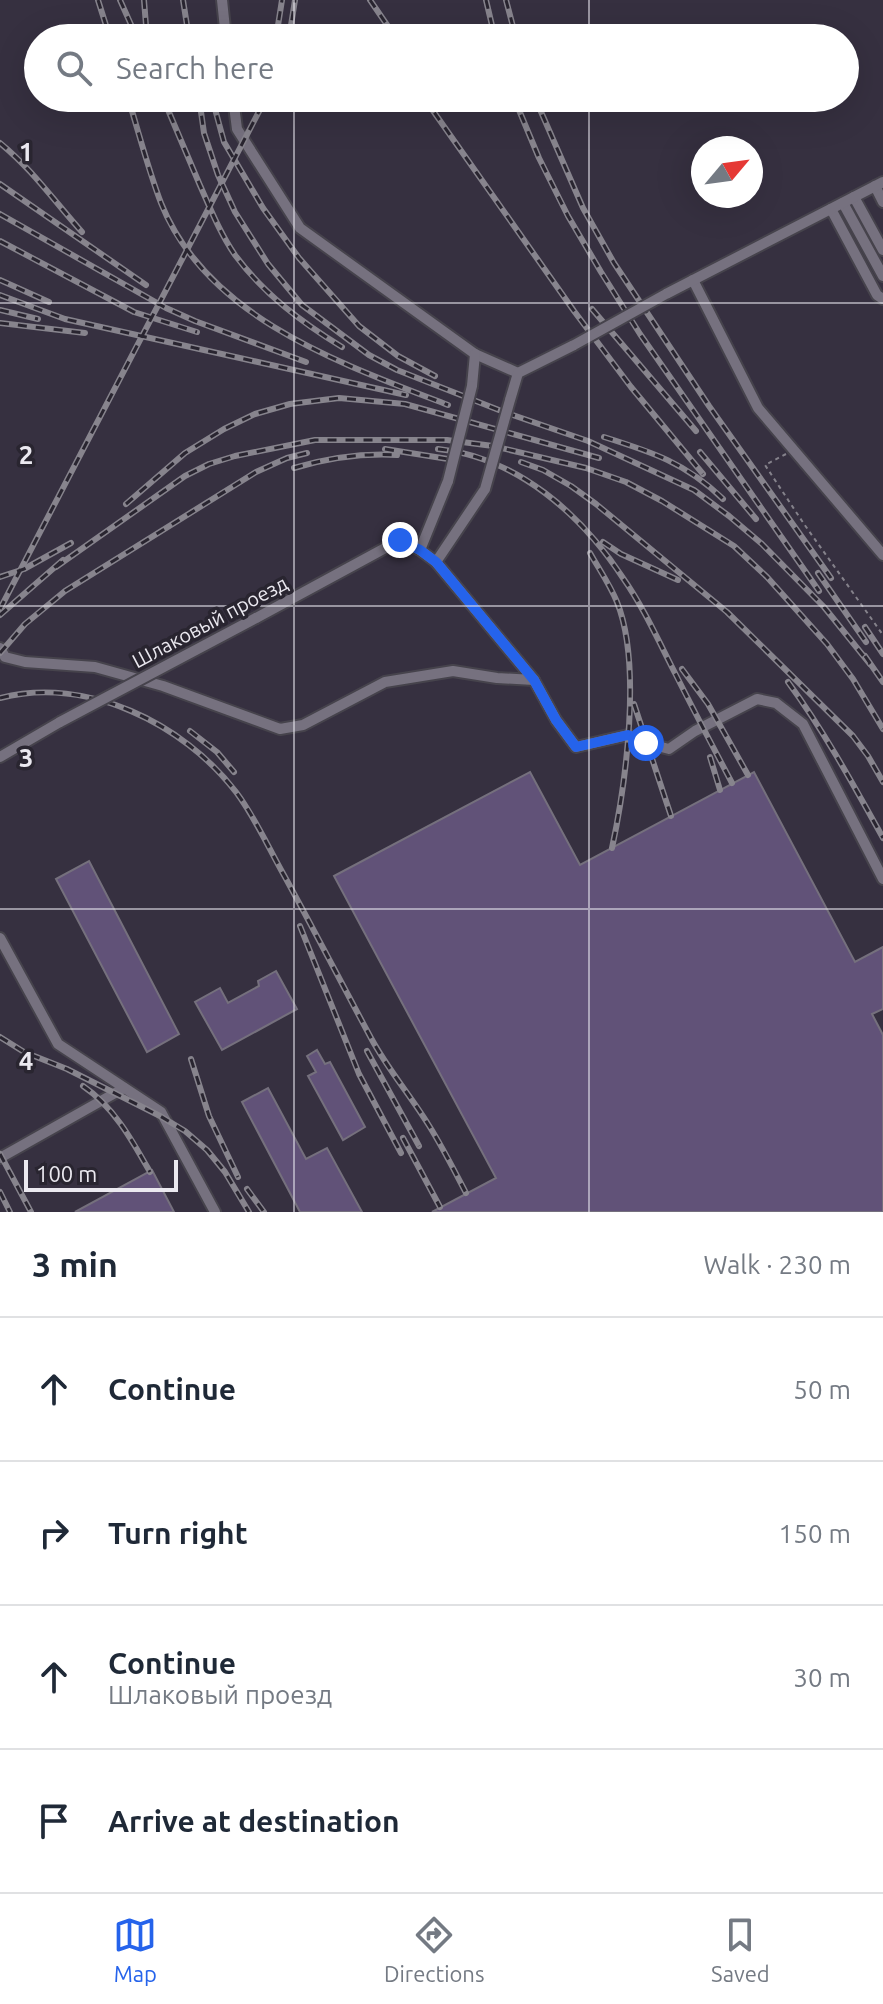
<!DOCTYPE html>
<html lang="en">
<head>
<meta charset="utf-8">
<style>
	body { margin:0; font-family:Ubuntu,sans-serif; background:#f2f2f3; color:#1f2937 }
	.compass { position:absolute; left:691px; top:136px; width:72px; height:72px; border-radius:50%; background:#fff; box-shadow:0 8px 32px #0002; rotate:61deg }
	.scale { position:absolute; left:24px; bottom:20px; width:154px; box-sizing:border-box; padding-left:8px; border:4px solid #ebe9f0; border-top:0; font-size:22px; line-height:28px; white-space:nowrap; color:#ebe9f0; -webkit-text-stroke:6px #292530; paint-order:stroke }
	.stop { position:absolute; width:24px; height:24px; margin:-18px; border:6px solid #2563eb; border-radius:50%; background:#fff }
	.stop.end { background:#2563eb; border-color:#fff; box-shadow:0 2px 8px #0008 }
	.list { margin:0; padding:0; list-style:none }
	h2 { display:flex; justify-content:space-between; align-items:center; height:104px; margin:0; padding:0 32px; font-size:34px }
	h2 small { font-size:26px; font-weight:400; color:#747a83 }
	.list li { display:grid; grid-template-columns:52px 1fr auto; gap:24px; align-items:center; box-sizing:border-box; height:144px; padding:0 32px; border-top:2px solid #e0e1e3 }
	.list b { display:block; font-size:30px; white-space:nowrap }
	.list p { margin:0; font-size:26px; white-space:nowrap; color:#747a83 }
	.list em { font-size:26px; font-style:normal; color:#747a83 }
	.icon { flex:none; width:44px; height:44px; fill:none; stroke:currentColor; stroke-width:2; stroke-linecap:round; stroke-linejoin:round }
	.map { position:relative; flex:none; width:883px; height:1212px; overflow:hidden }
	.search { position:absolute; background:#fff; box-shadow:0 8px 32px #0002; left:24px; right:24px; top:24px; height:88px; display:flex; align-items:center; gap:20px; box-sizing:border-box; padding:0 28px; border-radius:44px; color:#747a83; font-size:30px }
	.sheet { height:680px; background:#fff }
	nav { display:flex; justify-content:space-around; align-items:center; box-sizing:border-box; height:112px; border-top:2px solid #e0e1e3; background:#fff; font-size:22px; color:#747a83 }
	nav a { display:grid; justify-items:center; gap:4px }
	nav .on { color:#2563eb }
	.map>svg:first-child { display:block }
	.built { fill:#363040; fill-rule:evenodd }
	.building { fill:#615278; stroke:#75707d; stroke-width:2 }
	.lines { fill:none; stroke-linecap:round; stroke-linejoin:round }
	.minor-casing { stroke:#46434c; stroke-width:14 }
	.path { stroke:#85828b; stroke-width:2; stroke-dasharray:4 4; stroke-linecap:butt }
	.minor { stroke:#76717f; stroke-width:10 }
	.rail-casing { stroke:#87848d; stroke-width:6 }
	.rail { stroke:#292530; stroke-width:3; stroke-dasharray:9; stroke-linecap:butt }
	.minor-bridge-casing { stroke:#46434c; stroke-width:14; stroke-linecap:butt }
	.minor-bridge { stroke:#76717f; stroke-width:10 }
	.route { stroke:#2563eb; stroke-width:10 }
	.grid { fill:none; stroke:#ebe9f0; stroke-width:2; stroke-opacity:0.55 }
	.labels { text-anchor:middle; stroke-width:7; stroke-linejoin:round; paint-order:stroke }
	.street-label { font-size:20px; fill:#ebe9f0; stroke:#292530 }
	.grid-label { font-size:26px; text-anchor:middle; font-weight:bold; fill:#ebe9f0; stroke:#292530; stroke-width:7; stroke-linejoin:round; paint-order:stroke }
</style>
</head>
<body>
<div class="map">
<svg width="883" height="1212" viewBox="0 0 883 1212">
	<rect width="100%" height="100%" fill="#292530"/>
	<path class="built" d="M0 0H883V1212H0ZM38 38H845V98H38ZM703 148H751V196H703Z"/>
	<g class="building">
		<polygon points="530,772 580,865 754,772 855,962 883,947 883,1009 872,1014 883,1035 883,1212 432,1212 496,1178 334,876"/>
		<polygon points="89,861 179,1034 147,1052 56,879"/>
		<polygon points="276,971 297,1009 222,1050 195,1002 220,988 228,1003 259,986 258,981"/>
		<polygon points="317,1050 325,1064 330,1062 365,1127 343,1140 308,1076 316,1072 307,1056"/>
		<polygon points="268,1088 306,1159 327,1148 362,1212 300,1212 242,1102"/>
		<polygon points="152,1170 174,1212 75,1212"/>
	</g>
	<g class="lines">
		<defs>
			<g id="minor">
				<polyline points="222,0 226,38"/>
				<polyline points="233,98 237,129 300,228 475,354 518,373"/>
				<polyline points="875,186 883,202"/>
				<polyline points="854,197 883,250"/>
				<polyline points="843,203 883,276"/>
				<polyline points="831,209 877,295 883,299"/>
				<polyline points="693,280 758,408 883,555"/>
				<polyline points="666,294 883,182"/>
				<polyline points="472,386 475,354"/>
				<polyline points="510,400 518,373 574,345"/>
				<polyline points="420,550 448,481"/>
				<polyline points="436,562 485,489"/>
				<polyline points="0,648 5,657 25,662 95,667 163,686 280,729 303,725 385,682 453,671 497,678 534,680 436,562 420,550 400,540 256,618"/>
				<polyline points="534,680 556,720 576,747 628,735 646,743 669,749 695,731 757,699 776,703 803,724 883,879"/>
				<polyline points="0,757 60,722"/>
				<polyline points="0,938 58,1044 161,1112 215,1212"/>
				<polyline points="0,1158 124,1088"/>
			</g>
		</defs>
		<use href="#minor" class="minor-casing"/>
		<polyline class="path" points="786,454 765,465 804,524 883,635"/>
		<use href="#minor" class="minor"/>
		<defs>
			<g id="rail">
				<polyline points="98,0 110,38"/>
				<polyline points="120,0 137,38"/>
				<polyline points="144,0 147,38"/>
				<polyline points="183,0 189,38"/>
				<polyline points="370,0 396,38"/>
				<polyline points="486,0 495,38"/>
				<polyline points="506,0 516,38"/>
				<polyline points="276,38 282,0"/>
				<polyline points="289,38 295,0"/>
				<path d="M128 98C139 133 148 169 161 203 207 318 342 364 448 405"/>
				<path d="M163 98C175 126 187 155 199 183 210 208 220 233 235 255 264 294 301 322 342 347"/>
				<polyline points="199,98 204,133 218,175 235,212 268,264 302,305 369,355 397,370 504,412 588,441 694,490 729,516 762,544 824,607 870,664"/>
				<polyline points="212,98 224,142 263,208 299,258 359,326 398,356 435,376"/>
				<polyline points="424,98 574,311 631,387 703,474"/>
				<polyline points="514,98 539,158 568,216 601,272 640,334 819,591"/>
				<polyline points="535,98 583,208 614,263 709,406 831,578"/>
				<path d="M0 143C32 169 55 202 82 232"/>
				<polyline points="0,184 146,285"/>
				<polyline points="0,214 166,308 195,321 306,362"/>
				<polyline points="0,241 134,312 197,332"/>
				<polyline points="0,280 49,302"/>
				<polyline points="0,295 65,319 406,395"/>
				<polyline points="592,309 696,431"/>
				<polyline points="0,310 38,319"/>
				<polyline points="0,323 85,333"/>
				<path d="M604 437C652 452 686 463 723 499"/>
				<polyline points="385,449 448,459"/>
				<path d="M438 449C517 457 581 514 623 578 644 608 659 642 676 675 694 711 713 747 732 783"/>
				<polyline points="700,452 756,519"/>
				<polyline points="521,462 543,470 571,486 596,504 727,612 853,736 868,756 883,782"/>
				<path d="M294 468C328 458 362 453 397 455"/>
				<polyline points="126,504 185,453 224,429 255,414 290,404 339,398 405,404 599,458"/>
				<polyline points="603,542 621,554 678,580"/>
				<path d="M590 553C599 569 610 585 617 602 642 664 626 783 612 848"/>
				<polyline points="56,567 185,476 209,464 235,456 315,440 447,440 493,446 586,468 626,482 662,501 734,546 767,577 827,644 853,679 883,729"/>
				<polyline points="818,573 866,642"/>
				<polyline points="0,577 24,569 71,543"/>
				<polyline points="0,609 266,98"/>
				<polyline points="0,615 63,560"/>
				<polyline points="865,627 883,654"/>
				<polyline points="0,653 25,624 65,591 256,472 287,458 307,453"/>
				<polyline points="865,656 883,682"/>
				<polyline points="682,669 708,704 748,775"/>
				<path d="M788 682C824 731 853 784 883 838"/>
				<path d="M0 698C87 676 183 723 236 792 255 817 269 849 285 877 314 930 342 984 371 1038 387 1068 410 1095 428 1124 442 1146 454 1170 466 1193"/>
				<polyline points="634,704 671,816"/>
				<polyline points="190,731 217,752 234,772"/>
				<polyline points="710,757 720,790"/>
				<polyline points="300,926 359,1074 401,1153"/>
				<polyline points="0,1037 24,1052 67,1069 160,1116 185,1131 207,1150 225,1172 249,1212"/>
				<polyline points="367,1051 419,1146"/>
				<polyline points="191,1059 209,1116 238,1177"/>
				<path d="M83 1086C114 1107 132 1140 150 1172"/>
				<polyline points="403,1138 440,1207"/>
				<polyline points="0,1154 31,1212"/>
				<polyline points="247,1189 264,1212"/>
				<polyline points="0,1192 10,1212"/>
			</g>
		</defs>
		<use href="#rail" class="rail-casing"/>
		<use href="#rail" class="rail"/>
		<defs>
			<g id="minor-bridge">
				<polyline points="574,345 666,294"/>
				<polyline points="448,481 472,386"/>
				<polyline points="485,489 510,400"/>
				<polyline points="60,722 256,618"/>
			</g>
		</defs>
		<use href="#minor-bridge" class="minor-bridge-casing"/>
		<use href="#minor-bridge" class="minor-bridge"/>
	</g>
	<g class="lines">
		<polyline class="route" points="400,540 420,550 436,562 534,680 556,720 576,747 628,735 646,743"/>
	</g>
	<path class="grid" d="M294 0V38M589 0V38M294 98V1212M589 98V1212M0 303H883M0 606H883M0 909H883"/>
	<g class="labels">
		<g class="street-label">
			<text transform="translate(210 622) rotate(-28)" y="7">Шлаковый проезд</text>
		</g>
	</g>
	<g class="grid-label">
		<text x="26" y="161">1</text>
		<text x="26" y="464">2</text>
		<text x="26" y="767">3</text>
		<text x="26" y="1070">4</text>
	</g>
</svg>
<svg class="compass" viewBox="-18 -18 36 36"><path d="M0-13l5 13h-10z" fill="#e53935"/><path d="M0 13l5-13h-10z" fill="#747a83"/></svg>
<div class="scale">100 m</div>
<div class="stop" style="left:646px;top:743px"></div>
<div class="stop end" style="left:400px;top:540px"></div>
<div class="search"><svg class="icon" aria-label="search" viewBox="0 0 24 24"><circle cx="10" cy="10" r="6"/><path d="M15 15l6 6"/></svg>Search here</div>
</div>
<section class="sheet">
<h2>3 min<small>Walk · 230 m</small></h2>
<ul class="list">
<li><svg class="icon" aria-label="ahead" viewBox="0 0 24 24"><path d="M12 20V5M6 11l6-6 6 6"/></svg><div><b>Continue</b></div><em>50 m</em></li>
<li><svg class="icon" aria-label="right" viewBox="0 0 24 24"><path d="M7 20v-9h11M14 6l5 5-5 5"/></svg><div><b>Turn right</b></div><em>150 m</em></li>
<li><svg class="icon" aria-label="ahead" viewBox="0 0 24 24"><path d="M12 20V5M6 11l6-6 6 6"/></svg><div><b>Continue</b><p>Шлаковый проезд</p></div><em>30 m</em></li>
<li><svg class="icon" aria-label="arrive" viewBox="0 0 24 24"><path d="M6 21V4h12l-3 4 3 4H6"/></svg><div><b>Arrive at destination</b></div></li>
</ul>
</section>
<nav>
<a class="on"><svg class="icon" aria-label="map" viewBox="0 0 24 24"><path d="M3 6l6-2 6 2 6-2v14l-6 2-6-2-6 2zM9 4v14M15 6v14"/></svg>Map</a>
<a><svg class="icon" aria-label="directions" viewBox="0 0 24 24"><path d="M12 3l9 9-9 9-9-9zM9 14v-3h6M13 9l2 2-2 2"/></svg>Directions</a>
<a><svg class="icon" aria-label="saved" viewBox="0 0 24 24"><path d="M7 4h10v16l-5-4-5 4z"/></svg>Saved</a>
</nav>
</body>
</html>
